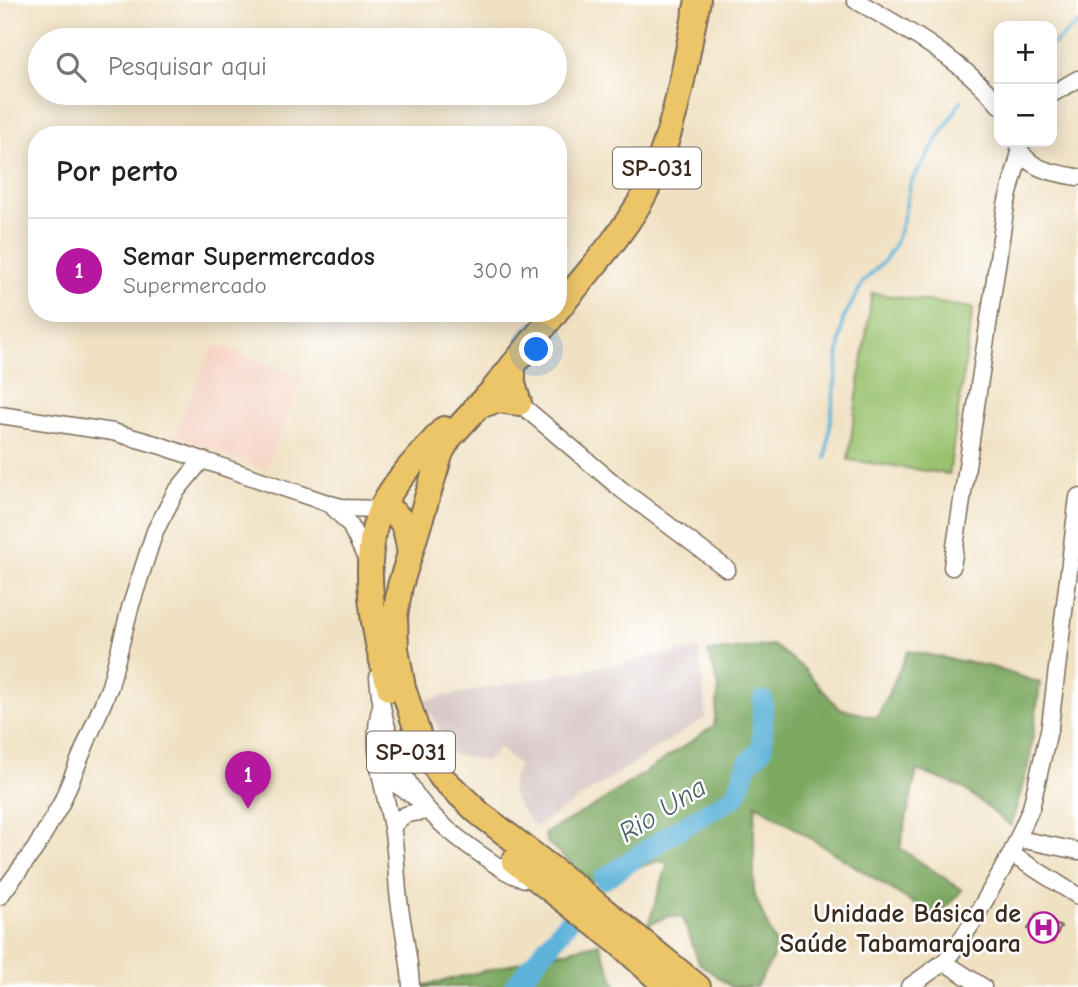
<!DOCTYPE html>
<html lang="pt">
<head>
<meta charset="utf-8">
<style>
	body { margin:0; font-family:"Comic Neue",sans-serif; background:#f2f2f2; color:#222 }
	.controls { position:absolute; right:21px; top:21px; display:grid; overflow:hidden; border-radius:14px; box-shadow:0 4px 18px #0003 }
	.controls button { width:63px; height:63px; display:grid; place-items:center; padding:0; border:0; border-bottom:2px solid #e0e0e0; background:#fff; color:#222; font:35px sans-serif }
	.you { position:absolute; left:537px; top:350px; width:24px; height:24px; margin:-18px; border:5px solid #fff; border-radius:50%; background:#1a73e8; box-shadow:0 0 0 10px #1a73e833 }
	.badge { display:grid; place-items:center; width:46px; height:46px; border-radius:50%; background:#b5179e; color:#fff; font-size:23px; font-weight:700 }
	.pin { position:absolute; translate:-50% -58px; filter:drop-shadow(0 2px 4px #0008) }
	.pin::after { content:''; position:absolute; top:37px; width:24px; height:21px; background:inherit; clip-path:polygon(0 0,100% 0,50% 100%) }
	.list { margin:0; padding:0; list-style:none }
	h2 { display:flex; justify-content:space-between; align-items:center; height:91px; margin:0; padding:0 28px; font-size:30px }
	h2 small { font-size:23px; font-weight:400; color:#767676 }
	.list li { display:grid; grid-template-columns:46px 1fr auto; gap:21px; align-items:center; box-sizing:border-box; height:105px; padding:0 28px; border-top:2px solid #e0e0e0 }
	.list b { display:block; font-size:26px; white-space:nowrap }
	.list p { margin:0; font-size:23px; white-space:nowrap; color:#767676 }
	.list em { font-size:23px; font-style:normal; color:#767676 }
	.icon { flex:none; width:38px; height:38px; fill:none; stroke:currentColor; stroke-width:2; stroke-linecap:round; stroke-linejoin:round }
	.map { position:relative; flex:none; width:1078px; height:987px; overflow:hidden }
	.search { position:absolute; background:#fff; box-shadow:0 4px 18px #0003; left:28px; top:28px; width:539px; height:77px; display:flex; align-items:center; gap:18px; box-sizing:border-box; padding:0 24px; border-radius:38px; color:#767676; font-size:26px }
	.panel { position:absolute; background:#fff; box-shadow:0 4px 18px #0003; left:28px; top:126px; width:539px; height:196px; border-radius:28px }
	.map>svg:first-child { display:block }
	.built { fill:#f5d2c2 }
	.industrial { fill:#d1bfbd }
	.green { fill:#9ac26e; stroke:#6a7646; stroke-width:2 }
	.forest { fill:#7ba861; stroke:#5b6940; stroke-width:2 }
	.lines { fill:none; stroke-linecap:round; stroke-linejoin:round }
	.stream { stroke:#5cb2d9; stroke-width:3.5 }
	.river { stroke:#5cb2d9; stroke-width:21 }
	.building { fill:#ed9a99 }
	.minor-casing { stroke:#7a6a58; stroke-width:19 }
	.highway-casing { stroke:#7a6a58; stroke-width:28 }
	.minor { stroke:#fff; stroke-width:16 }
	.highway { stroke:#edc569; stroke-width:24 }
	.labels { text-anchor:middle; stroke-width:5; stroke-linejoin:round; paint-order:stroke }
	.shield { fill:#fff; stroke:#766a62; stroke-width:2 }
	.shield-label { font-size:24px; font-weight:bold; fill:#3b2a1e }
	.poi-label { font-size:26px; font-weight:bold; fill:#3b2a1e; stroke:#fff; text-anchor:end }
	.water-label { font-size:28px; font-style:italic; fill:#486069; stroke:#fff }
</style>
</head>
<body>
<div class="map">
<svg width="1078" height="987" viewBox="0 0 1078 987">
	<rect width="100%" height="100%" fill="#fff"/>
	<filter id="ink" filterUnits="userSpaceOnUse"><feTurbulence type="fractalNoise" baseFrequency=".0143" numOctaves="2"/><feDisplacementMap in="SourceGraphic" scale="14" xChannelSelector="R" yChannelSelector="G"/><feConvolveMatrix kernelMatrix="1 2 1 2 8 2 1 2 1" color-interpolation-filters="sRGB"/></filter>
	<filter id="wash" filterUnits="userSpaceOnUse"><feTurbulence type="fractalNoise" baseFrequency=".00686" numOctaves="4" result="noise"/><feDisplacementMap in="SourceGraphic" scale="28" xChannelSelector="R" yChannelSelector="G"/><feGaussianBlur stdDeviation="1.57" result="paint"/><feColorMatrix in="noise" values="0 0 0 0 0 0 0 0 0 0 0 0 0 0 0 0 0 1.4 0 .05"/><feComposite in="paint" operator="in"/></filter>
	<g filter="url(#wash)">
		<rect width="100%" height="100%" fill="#f0e1c3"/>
		<polygon class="built" points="214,344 303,377 265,470 174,435"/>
		<polygon class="industrial" points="699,648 706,717 535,827 515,801 511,791 512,780 519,766 498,747 493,756 485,761 452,754 424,700"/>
		<polygon class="green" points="872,293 973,308 949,474 848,460"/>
		<g class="forest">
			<polygon points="773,645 802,667 839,708 877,718 908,651 992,667 1040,683 1030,759 1011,826 963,788 917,770 900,848 962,890 937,918 756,804 754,827 754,894 775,943 772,960 756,987 731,987 699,963 682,917 668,916 648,925 668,863 658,861 591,882 546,841 545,833 596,805 714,726 719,687 708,652"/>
			<polygon points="599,943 617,987 421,987 421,986"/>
		</g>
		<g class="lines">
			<g class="stream">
				<polyline points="1052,45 1078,24"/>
				<polyline points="826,458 843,319 864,281 885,260 894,246 902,224 911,182 962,100"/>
			</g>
			<g class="river">
				<polyline points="604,879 674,832 736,796 748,763 762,749 763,701"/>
				<polyline points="514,987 568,922"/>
			</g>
		</g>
		<g id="blocks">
			<polygon class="building" points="1036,914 1061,927 1053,942 1028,929"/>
		</g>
	</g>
	<g filter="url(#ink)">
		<use href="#blocks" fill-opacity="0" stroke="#7a6a58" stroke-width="2"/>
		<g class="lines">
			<defs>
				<g id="minor">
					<path d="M855 0C904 28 964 61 999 105"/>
					<polyline points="1052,94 1078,79"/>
					<path d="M1017 143C1026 170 1054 173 1078 177"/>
					<polyline points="519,403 622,490 727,569"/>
					<polyline points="0,415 113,432 162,446 330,504 346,508 381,509"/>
					<polyline points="330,504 350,525 368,562"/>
					<polyline points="952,567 1006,205 1020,152"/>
					<path d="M378 677C381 719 399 780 429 811 444 828 464 843 483 856 496 865 509 875 525 879"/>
					<path d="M381 706C369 748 384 786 392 827 396 848 396 870 398 891 401 924 410 955 411 987"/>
					<polyline points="380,774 418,799"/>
					<path d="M392 828C404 811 409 814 428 811"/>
					<polyline points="1019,839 1078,851"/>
					<polyline points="1011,854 1078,896"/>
					<polyline points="0,896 35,849 61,804 110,686 130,608 155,531 175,493 202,460"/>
					<polyline points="944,962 983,987"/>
					<polyline points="909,987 944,962 953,951 971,925 1011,854 1031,808 1050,726 1078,497"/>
				</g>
				<g id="highway">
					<path d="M558 309C587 273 628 229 648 187 676 130 685 63 698 0"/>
					<polyline points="555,313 493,390 450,437 441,452 400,586 395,616 396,649 403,688 422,746 442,778 479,813 573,885 698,987"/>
					<polyline points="476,407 497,400 519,403 513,384 513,365"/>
					<path d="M381 509C405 511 407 535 410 554"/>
					<path d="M390 689C374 640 359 558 381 509 395 479 422 454 444 429"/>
					<polyline points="514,861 619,943 667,987"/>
				</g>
			</defs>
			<use href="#minor" class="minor-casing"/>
			<use href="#highway" class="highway-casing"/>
			<use href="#minor" class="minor"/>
			<use href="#highway" class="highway"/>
		</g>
	</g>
	<defs>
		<symbol id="hospital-ring" viewBox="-11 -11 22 22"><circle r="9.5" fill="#fff" stroke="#b5179e" stroke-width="1.5"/><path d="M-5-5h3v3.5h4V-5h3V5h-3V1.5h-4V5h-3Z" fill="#b5179e"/></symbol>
	</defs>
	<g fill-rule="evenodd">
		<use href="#hospital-ring" x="1026" y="910" width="35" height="35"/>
	</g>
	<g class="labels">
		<g class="shield">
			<rect x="613" y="147.5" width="88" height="41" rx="5"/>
			<rect x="367" y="731.5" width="88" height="41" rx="5"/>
		</g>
		<g class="shield-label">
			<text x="657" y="176">SP-031</text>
			<text x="411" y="760">SP-031</text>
		</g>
		<g class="poi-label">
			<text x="1021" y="922">Unidade Básica de<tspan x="1021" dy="30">Saúde Tabamarajoara</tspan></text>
		</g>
		<g class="water-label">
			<text transform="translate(662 809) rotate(-32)" y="10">Rio Una</text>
		</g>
	</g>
</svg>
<div class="controls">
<button>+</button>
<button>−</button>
</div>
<div class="you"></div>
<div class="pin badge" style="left:248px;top:809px">1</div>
<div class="search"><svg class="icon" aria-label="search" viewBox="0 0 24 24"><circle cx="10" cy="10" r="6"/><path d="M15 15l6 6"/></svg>Pesquisar aqui</div>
<section class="panel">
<h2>Por perto<small></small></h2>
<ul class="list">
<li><span class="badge">1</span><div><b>Semar Supermercados</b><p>Supermercado</p></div><em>300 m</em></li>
</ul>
</section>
</div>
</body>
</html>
